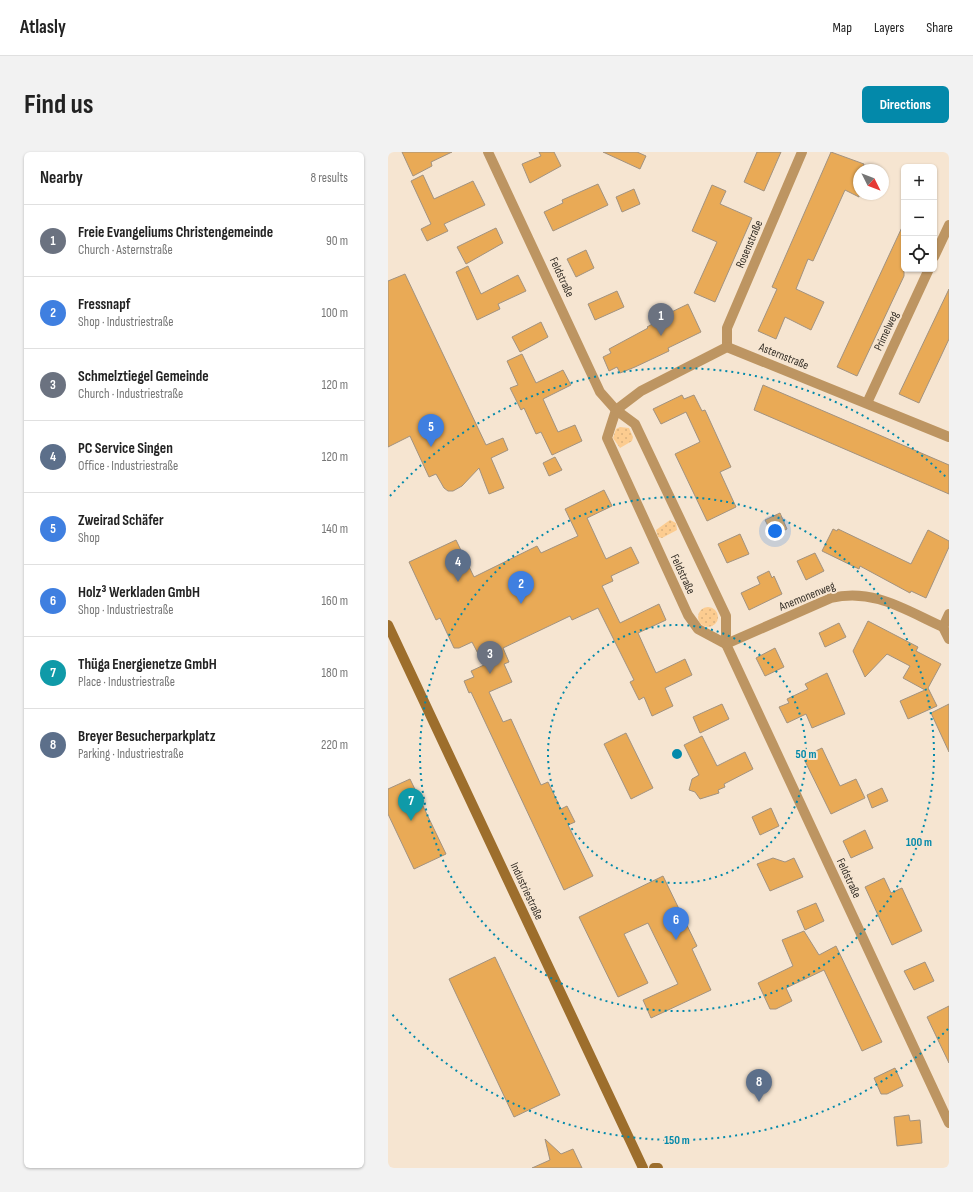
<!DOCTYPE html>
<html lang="en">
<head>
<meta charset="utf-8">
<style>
	body { margin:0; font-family:"Sofia Sans Condensed",sans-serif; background:#f2f2f2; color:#222 }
	.controls { position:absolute; right:12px; top:12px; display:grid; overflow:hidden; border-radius:6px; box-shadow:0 1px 3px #0004 }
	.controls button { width:36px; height:36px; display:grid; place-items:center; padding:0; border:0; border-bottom:1px solid #e0e0e0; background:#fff; color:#222; font:20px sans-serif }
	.compass { position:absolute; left:465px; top:12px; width:36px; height:36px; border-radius:50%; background:#fff; box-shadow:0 1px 3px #0004; rotate:132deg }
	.you { position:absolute; left:387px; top:379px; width:14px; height:14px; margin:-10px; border:3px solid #fff; border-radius:50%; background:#1a73e8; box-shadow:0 0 0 6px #1a73e833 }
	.badge { display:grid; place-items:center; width:26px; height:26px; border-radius:50%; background:#0389aa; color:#fff; font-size:13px; font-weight:700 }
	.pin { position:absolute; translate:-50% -33px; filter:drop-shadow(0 1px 2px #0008) }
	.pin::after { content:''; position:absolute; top:21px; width:14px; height:12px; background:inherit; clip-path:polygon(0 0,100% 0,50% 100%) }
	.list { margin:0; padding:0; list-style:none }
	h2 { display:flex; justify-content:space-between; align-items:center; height:52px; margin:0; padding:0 16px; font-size:17px }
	h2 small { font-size:13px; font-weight:400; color:#767676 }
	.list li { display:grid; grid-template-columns:26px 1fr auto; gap:12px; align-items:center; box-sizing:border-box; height:72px; padding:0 16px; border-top:1px solid #e0e0e0 }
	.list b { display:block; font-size:15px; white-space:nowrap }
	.list p { margin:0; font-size:13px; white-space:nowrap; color:#767676 }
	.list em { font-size:13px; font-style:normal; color:#767676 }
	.icon { flex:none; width:22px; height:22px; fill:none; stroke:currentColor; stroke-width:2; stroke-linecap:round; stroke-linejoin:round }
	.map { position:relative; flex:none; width:561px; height:1016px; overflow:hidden; border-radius:6px }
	header { display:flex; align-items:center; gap:24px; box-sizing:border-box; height:56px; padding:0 20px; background:#fff; border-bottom:1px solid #e0e0e0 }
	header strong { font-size:19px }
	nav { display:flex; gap:22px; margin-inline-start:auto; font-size:14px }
	.intro { display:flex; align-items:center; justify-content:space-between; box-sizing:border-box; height:96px; padding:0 24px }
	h1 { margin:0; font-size:28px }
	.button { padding:10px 18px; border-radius:6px; background:#0389aa; color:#fff; font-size:14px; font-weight:700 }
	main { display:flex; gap:24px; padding:0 24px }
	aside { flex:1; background:#fff; border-radius:6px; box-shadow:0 1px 3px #0004 }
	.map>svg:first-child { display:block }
	.grass { fill:url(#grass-dots) }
	.building { fill:#e9aa56; stroke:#a2927f }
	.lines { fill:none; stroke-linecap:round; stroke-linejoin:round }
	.street { stroke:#bd9562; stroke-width:10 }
	.secondary { stroke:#9d6e2c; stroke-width:10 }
	.ring { fill:none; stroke:#0389aa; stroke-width:2; stroke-dasharray:2 4 }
	.labels { text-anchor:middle; stroke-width:4; stroke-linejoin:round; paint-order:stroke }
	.street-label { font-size:12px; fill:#363028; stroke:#f6e5d1 }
	.centre { fill:#0389aa; stroke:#f6e5d1; stroke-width:2 }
	.ring-label { font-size:12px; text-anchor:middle; font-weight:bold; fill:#0389aa; stroke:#f6e5d1; stroke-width:4; stroke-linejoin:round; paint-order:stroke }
</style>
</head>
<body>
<header>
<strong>Atlasly</strong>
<nav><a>Map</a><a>Layers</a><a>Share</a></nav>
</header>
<div class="intro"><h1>Find us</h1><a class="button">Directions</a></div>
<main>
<aside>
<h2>Nearby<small>8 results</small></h2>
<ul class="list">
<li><span class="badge" style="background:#6b7280">1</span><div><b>Freie Evangeliums Christengemeinde</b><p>Church · Asternstraße</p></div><em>90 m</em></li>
<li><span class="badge" style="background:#3f7fe0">2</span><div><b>Fressnapf</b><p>Shop · Industriestraße</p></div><em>100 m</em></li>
<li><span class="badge" style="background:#6b7280">3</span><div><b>Schmelztiegel Gemeinde</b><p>Church · Industriestraße</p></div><em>120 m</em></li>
<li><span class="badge" style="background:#5c6f8a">4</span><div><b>PC Service Singen</b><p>Office · Industriestraße</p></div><em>120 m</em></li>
<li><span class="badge" style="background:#3f7fe0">5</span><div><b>Zweirad Schäfer</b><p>Shop</p></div><em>140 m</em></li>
<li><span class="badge" style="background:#3f7fe0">6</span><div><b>Holz³ Werkladen GmbH</b><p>Shop · Industriestraße</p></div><em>160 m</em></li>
<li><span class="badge" style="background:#0f9aa8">7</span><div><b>Thüga Energienetze GmbH</b><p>Place · Industriestraße</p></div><em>180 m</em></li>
<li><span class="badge" style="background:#5c6f8a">8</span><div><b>Breyer Besucherparkplatz</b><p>Parking · Industriestraße</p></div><em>220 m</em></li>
</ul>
</aside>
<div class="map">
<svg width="561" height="1016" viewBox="0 0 561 1016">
	<defs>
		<pattern id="grass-dots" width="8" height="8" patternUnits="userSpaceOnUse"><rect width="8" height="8" fill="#fccc90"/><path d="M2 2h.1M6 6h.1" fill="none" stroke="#d9b07c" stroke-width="1.8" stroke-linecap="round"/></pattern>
	</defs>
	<rect width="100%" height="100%" fill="#f6e5d1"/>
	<g class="grass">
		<polygon points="232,275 241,276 245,285 244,289 232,296 225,286 228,277"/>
		<polygon points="282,368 288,371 289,378 274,386 270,385 268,378"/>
		<circle cx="320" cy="465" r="10"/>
	</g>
	<g class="building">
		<polygon points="14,0 64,0 43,10 44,14 25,24"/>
		<polygon points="151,0 166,0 173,14 142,31 134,12 153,4"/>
		<polygon points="215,0 249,0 258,4 252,17"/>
		<polygon points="369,0 393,0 376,39 356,30"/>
		<polygon points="443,0 476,12 474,18 471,18 471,45 457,38 425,109 420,107 408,137 436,150 423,178 397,165 388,187 370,179 389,137 384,135"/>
		<polygon points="35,23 46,47 85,29 97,53 56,72 60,79 39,89 33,77 43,72 23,29"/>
		<polygon points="210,32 220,53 165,79 156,60 175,51 174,48"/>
		<polygon points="324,33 338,39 332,52 364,66 327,150 306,141 329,90 304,79"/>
		<polygon points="246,37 252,52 234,60 228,45"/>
		<polygon points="516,71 516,124 469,224 449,215"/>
		<polygon points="108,76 115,91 78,112 69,95"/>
		<polygon points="198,98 206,116 188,125 179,107"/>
		<polygon points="80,114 93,142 130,123 138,139 110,152 112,157 89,168 68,120"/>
		<polygon points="17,122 98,293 115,286 120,298 103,306 116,336 101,342 91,316 74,334 65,339 60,339 56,336 48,322 41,325 22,284 0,295 0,129"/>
		<polygon points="561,137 561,187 531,251 511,242"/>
		<polygon points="229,139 236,155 207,168 200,152"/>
		<polygon points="300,152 313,180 280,196 281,199 247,215 232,221 229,215 221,219 215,205 223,201 221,197 260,176 259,175 268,170 267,168"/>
		<polygon points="153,170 160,185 132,200 124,185"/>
		<polygon points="134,202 148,231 175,218 183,233 155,247 170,280 187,273 194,289 164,303 153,280 148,282 136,256 133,258 122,236 130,233 119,209"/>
		<polygon points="375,233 561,313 561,342 366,258"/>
		<polygon points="294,243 296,247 306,243 314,259 317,258 343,315 332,320 348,355 319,369 287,302 312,290 298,260 273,272 265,257"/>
		<polygon points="167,305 174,318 161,324 155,311"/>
		<polygon points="216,338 224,354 199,366 218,407 243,395 251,411 223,424 225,429 214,434 217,440 232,471 271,452 278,468 250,481 268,521 297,507 304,523 277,536 285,554 264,564 256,545 251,548 242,530 246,528 210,456 184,468 182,464 115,496 121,510 116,512 124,530 101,540 115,570 123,567 153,633 160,630 173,657 179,654 187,670 180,673 205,724 176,738 83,540 81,541 76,529 86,525 83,519 96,513 84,490 71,496 66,496 52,466 48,468 21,410 68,388 86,425 149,394 153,401 190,384 177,357"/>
		<polygon points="392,361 399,377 385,384 377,368"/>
		<polygon points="445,377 449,379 450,377 523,412 540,378 561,389 561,395 538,446 523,439 522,441 472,414 471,417 434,399"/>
		<polygon points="352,382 361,402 339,411 330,392"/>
		<polygon points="427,401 436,419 418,428 409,409"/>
		<polygon points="381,419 384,426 386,424 394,442 361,458 353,441 372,432 369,425"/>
		<polygon points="480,469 530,495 528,499 553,512 540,536 549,554 520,567 512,549 537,538 515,526 522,514 499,502 477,525 465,499"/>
		<polygon points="451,471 458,485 437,495 431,481"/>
		<polygon points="387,496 396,515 377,524 368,506"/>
		<polygon points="439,521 457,562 424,576 418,562 399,571 391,555 401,551 399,547 420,537 417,532"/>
		<polygon points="334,552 341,567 312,581 305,565"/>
		<polygon points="561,552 561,600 543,561"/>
		<polygon points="238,581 265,636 243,647 216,592"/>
		<polygon points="314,584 329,614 357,600 365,617 336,632 337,635 330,638 331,641 312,647 307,640 301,638 304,627 311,623 296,593"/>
		<polygon points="434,596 452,634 468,627 477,646 443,662 415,605"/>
		<polygon points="22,627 58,702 26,717 0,662 0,637"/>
		<polygon points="494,636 500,649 484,656 479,643"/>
		<polygon points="383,656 391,674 372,683 364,665"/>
		<polygon points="477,678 485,696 463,706 455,689"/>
		<polygon points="385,706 397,710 406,706 415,725 382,739 369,712"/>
		<polygon points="275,724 309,794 304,797 323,838 263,866 255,848 290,832 260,771 236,782 260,831 230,845 191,765"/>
		<polygon points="496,726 503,741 514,736 534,779 504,793 477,735"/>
		<polygon points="428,751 436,769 417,778 409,759"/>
		<polygon points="416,779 431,803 448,794 494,890 474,899 436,818 398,836 404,849 388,857 382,857 370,831 405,814 394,788"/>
		<polygon points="107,805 172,943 126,965 61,827"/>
		<polygon points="537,810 546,829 526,838 516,819"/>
		<polygon points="561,854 561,911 539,865"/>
		<polygon points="507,916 515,934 499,942 493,942 486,926"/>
		<polygon points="521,963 522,969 532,968 534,991 509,994 506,965"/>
		<polygon points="157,987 173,1002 185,997 194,1016 144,1016 162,1008"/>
	</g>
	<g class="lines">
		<g class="street">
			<polyline points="100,0 212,240 228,258 247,272 338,464 338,492 561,971"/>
			<polyline points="546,105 561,73"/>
			<polyline points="339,195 339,176 414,0"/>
			<polyline points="479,251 541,117"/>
			<polyline points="228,258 253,239 339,195 561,285"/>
			<polyline points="228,258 219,286 300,463 310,477 338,492"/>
			<polyline points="555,475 561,462"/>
			<polyline points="555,475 561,487"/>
			<path d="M338 492 443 446C486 436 517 458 555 475"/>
		</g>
		<g class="secondary">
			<polyline points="0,473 255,1016"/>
			<polyline points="266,1016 270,1016"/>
		</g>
	</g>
	<g class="ring">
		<circle cx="289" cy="602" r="129"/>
		<circle cx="289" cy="602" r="257"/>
		<path d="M560 877A386 386 0 0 1 2 860M2 344A386 386 0 0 1 560 327"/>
	</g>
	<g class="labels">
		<g class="street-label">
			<text transform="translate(361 92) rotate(-67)" y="4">Rosenstraße</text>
			<text transform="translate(174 125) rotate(65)" y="4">Feldstraße</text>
			<text transform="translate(498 179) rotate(-65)" y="4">Primelweg</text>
			<text transform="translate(396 204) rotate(22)" y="4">Asternstraße</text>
			<text transform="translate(295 422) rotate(65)" y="4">Feldstraße</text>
			<text transform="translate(419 444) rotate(-22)" y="4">Anemonenweg</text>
			<text transform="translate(461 726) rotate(65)" y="4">Feldstraße</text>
			<text transform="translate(139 739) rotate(65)" y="4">Industriestraße</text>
		</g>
	</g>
	<circle cx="289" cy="602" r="6" class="centre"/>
	<g class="ring-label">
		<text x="418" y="606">50 m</text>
		<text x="531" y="694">100 m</text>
		<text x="289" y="992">150 m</text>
	</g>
</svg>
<div class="controls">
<button>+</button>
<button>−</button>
<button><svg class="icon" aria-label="locate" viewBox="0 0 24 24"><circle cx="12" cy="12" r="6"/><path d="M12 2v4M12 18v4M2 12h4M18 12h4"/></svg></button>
</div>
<svg class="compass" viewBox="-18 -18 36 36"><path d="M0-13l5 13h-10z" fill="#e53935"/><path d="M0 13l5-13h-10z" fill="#767676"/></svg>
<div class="you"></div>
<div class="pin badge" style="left:273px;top:184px;background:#6b7280">1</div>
<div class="pin badge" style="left:133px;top:452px;background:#3f7fe0">2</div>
<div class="pin badge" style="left:102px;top:522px;background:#6b7280">3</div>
<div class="pin badge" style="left:70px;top:430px;background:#5c6f8a">4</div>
<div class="pin badge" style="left:43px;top:295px;background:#3f7fe0">5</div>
<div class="pin badge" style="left:288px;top:788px;background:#3f7fe0">6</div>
<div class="pin badge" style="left:23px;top:669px;background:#0f9aa8">7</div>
<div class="pin badge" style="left:371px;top:950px;background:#5c6f8a">8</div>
</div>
</main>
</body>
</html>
